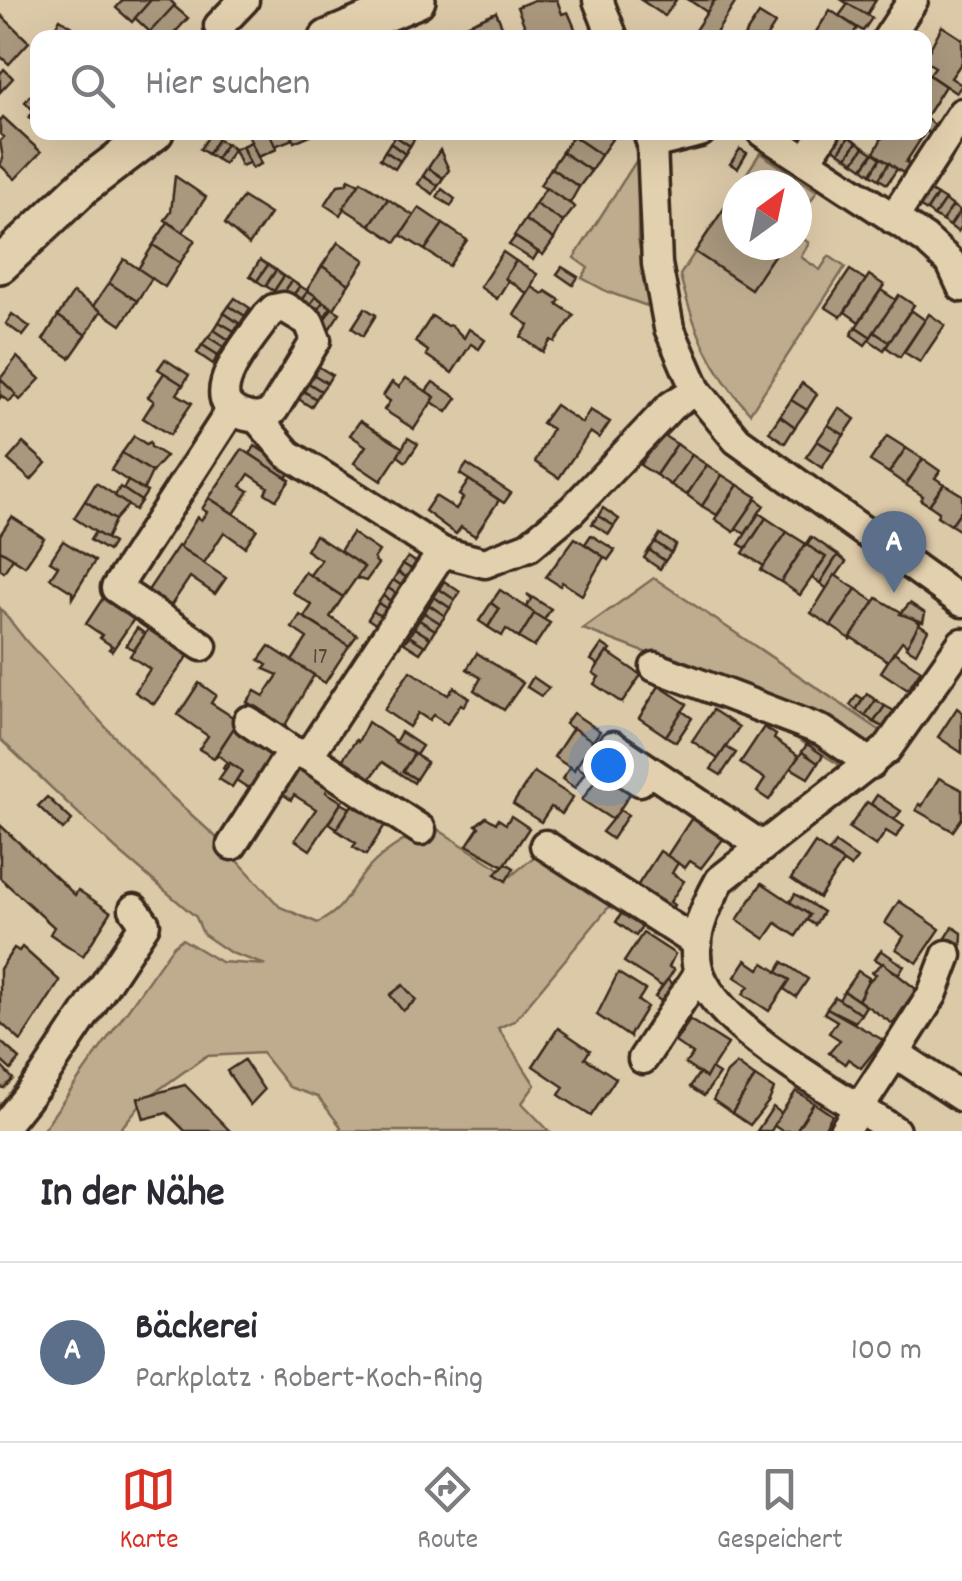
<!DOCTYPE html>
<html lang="de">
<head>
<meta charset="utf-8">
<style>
	body { margin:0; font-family:Dekko,sans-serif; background:#f7f7f7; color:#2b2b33 }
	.compass { position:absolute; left:722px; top:170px; width:90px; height:90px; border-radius:50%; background:#fff; box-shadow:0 10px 40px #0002; rotate:33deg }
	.you { position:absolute; left:608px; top:765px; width:35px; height:35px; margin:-25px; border:8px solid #fff; border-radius:50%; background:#1a73e8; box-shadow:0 0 0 15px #1a73e833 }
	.badge { display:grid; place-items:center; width:65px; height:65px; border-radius:50%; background:#d93025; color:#fff; font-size:32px; font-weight:700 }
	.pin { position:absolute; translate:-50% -82px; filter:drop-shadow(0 2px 5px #0008) }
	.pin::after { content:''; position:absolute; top:52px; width:35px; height:30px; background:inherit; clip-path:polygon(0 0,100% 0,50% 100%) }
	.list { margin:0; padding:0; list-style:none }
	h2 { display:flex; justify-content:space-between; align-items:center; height:130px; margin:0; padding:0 40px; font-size:42px }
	h2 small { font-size:32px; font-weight:400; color:#7c7c81 }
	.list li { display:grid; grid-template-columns:65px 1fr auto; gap:30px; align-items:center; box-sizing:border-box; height:180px; padding:0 40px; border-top:2px solid #e1e1e2 }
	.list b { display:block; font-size:38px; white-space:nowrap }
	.list p { margin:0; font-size:32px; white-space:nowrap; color:#7c7c81 }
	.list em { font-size:32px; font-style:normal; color:#7c7c81 }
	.icon { flex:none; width:55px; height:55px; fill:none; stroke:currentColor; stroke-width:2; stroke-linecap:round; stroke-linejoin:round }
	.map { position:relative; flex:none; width:962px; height:1131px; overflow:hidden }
	.search { position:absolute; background:#fff; box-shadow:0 10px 40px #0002; left:30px; right:30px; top:30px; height:110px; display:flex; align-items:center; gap:25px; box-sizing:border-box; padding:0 35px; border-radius:20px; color:#7c7c81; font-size:38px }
	.sheet { height:310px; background:#fff }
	nav { display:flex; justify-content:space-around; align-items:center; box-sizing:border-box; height:140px; border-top:2px solid #e1e1e2; background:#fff; font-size:28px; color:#7c7c81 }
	nav a { display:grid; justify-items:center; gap:5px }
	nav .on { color:#d93025 }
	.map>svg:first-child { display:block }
	.green { fill:#bfac8f; stroke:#7d6b56; stroke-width:2.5 }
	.building { fill:#aa987e; stroke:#3b2a1e; stroke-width:2.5 }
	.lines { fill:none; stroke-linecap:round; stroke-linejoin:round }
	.minor-casing { stroke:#3b2a1e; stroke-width:35 }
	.major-casing { stroke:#3b2a1e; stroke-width:42 }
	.minor { stroke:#e3d0ae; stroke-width:28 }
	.major { stroke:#e3d0ae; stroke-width:35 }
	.labels { text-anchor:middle; stroke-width:10; stroke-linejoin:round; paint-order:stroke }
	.number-label { font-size:25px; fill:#574636 }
</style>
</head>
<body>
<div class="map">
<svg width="962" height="1131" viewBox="0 0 962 1131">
	<rect width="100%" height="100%" fill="#dcc9a8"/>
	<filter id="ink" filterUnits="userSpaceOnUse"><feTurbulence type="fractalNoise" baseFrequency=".01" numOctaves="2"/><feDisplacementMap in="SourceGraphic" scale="20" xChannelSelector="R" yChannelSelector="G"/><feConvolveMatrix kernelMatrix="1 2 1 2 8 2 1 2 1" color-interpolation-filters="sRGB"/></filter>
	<g filter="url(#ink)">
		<g class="green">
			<polygon points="760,153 817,191 797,222 797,185 739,185"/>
			<polygon points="638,158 638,238 650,307 608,292 582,278 588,268 574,258"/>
			<path d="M797 234 809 243 801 257 820 270 829 256 845 267 750 413C711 370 694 331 680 275L695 252 751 289 781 245H797Z"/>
			<polygon points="654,578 884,733 860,759 843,767 676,664 583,629"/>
			<path d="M0 608 27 642 161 787 217 838 280 907 318 923C345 907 343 901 361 877 378 854 407 836 434 827L511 876 541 851 613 902 514 1021 498 1028 535 1085 522 1103 549 1131H338L341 1127 318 1097 289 1087 262 1053 206 1056 143 1101 119 1131H42L173 946 182 939 221 962 266 965 231 953 203 934 196 917 116 849 0 739Z"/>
		</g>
		<g class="building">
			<polygon points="123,0 151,0 132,22 116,8"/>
			<polygon points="151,0 170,0 175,5 151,33 135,18"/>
			<polygon points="534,0 557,0 562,14 568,12 579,38 529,37 517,7"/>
			<polygon points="641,0 676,0 665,16"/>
			<polygon points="689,0 715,0 707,12"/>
			<polygon points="715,0 737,0 713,38 690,38"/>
			<polygon points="842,0 876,0 866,16"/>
			<polygon points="848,4 872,18 863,31 839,16"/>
			<polygon points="174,6 188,18 170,38 154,38 149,33"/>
			<polygon points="830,10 857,28 851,38 812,38"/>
			<polygon points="496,12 507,38 478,38 471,23"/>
			<polygon points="0,14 29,42 9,64 0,56"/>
			<polygon points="759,14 775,24 766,38 743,38"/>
			<polygon points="60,19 76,29 70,37 55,27"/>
			<polygon points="471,23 478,38 449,38 446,31 451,26 460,27"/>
			<polygon points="942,26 962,39 962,62 951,78 962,85 956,93 929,75 935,67 924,60"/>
			<polygon points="4,69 13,78 0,92 0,74"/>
			<polygon points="924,72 945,86 925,118 935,125 929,133 924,130"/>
			<polygon points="33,93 38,97 38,125 29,117 34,111 25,102"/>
			<polygon points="3,117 41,152 15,179 0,165 3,159 0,141 4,137 0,134 0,121"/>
			<polygon points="924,130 926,131 906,162 909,164 903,173 874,153 885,132 924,132"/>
			<polygon points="247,132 269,132 277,149 258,157"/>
			<polygon points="269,132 291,132 293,139 275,146"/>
			<polygon points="291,132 313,132 313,134 294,142"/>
			<polygon points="397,132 407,132 415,138 410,146 395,136"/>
			<polygon points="575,132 603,132 612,139 601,155 573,136"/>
			<polygon points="841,132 849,137 839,152 832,147"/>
			<polygon points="210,134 218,139 208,154 200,149"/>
			<polygon points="395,136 410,146 405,154 390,143"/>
			<polygon points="573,136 601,155 591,171 562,152"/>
			<polygon points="849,137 857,142 847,157 839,152"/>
			<polygon points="218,139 226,144 216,159 208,154"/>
			<polygon points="251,142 261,164 252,168 242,146"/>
			<polygon points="857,142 864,147 854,162 847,157"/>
			<polygon points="390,143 405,154 400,161 385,151"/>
			<polygon points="226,144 234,149 224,164 216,159"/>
			<polygon points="242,146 249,163 241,166 234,149"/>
			<polygon points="864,147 873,153 863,168 854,162"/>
			<polygon points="740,149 747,153 738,168 730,164"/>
			<polygon points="440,150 449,170 443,178 428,168"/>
			<polygon points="385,151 400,161 395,169 380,159"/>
			<polygon points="562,152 591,171 579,187 551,168"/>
			<polygon points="874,153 881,158 871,174 863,168"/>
			<polygon points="881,158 889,163 879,179 871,174"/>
			<polygon points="889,163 897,169 887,184 879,179"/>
			<polygon points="428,168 443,178 438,186 423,176"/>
			<polygon points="551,168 579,187 570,203 540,185"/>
			<polygon points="175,176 206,197 183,232 165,220 171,212"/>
			<polygon points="423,176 438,186 433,194 418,184"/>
			<polygon points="349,179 359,184 340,215 325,205 338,185 346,184"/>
			<polygon points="361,181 388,199 370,225 343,208"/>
			<polygon points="546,188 575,207 563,222 535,204"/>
			<polygon points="442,189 455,199 451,206 437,197"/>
			<polygon points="737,189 737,245 781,245 751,289 695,252"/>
			<polygon points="929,190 937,195 927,211 919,206"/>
			<polygon points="937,195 945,200 934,216 927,211"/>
			<polygon points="243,197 270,214 249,245 225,224"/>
			<polygon points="388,199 414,216 396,242 370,225"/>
			<polygon points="945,200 953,206 942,221 934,216"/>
			<polygon points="535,204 563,222 554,239 525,220"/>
			<polygon points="953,206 960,211 950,226 942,221"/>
			<polygon points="419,208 443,224 425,250 401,235"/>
			<polygon points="960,211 962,226 958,232 950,226"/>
			<polygon points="525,220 554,239 543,255 514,236"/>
			<polygon points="168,222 195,240 180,263 153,245"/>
			<polygon points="443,224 467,240 449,266 425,250"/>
			<polygon points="515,237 538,252 533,260 509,245"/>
			<polygon points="338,242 365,260 349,284 322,266"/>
			<polygon points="153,245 180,263 165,287 138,269"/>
			<polygon points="503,252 516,261 505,278 508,281 497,299 480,287"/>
			<polygon points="124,259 152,278 137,301 109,283"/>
			<polygon points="260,260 268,265 257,281 250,276"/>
			<polygon points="516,261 537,274 528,294 505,278"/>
			<polygon points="268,265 276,270 265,286 257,281"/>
			<polygon points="322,266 349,284 334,309 307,290"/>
			<polygon points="562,267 578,277 573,285 557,274"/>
			<polygon points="276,270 284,276 274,291 266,286"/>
			<polygon points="850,270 866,280 841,317 825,307"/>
			<polygon points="869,275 884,285 859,322 845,312"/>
			<polygon points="284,276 292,281 281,296 274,291"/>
			<polygon points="292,281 300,286 289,301 281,296"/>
			<polygon points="109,283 137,301 121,325 93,306"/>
			<polygon points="300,286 308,291 297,306 289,301"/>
			<polygon points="532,287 543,294 546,291 560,300 557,304 574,315 555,342 551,340 543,352 521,337 529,325 514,315"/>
			<polygon points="881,290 896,300 871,337 856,327"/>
			<polygon points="308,291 316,296 305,312 297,306"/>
			<polygon points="73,293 101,311 86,335 58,316"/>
			<polygon points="899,295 914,305 889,342 874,332"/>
			<polygon points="316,296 323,302 313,317 305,312"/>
			<polygon points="235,298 250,308 245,316 229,306"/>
			<polygon points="323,302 331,307 321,322 313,317"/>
			<polygon points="229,306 245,316 240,324 224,313"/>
			<polygon points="332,308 340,313 330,328 322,323"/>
			<polygon points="365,308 376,315 363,336 352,328"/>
			<polygon points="911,310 925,320 900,357 886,347"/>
			<polygon points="224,313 240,324 234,331 219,322"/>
			<polygon points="12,314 30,327 23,336 6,324"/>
			<polygon points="929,314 945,325 920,362 904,352"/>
			<polygon points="58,316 86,335 70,358 43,340"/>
			<polygon points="432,316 447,326 451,325 464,338 469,329 485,340 479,349 471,344 452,373 426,355 428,351 415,342"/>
			<polygon points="219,322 234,331 229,340 214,330"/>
			<polygon points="856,327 871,337 865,345 851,335"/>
			<polygon points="214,330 229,340 224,347 208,337"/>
			<polygon points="874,332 889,342 884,350 869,340"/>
			<polygon points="208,337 224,347 218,355 202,345"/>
			<polygon points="202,345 218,355 213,364 197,353"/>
			<polygon points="17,357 40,379 20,400 0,379"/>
			<polygon points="165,359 189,375 183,385 158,369"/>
			<polygon points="316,365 332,375 327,383 311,373"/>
			<polygon points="164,373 183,385 177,394 192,403 170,435 143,418 154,401 148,397"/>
			<polygon points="311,373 327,383 321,391 305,381"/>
			<polygon points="406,378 435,397 414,429 384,410 390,401 383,396 392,382 399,387"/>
			<polygon points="0,379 16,394 9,402 2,396 0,398"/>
			<polygon points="305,381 321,391 316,399 300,389"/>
			<polygon points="433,382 457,398 447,412 432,402 435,397 426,391"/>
			<polygon points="802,383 817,394 807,410 791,400"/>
			<polygon points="300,389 316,399 311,407 294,396"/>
			<polygon points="791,400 807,410 795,427 780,416"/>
			<polygon points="555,405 582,423 590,410 610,422 599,438 590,432 559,478 535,462 552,429 542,423"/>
			<polygon points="839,408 855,419 844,435 828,425"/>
			<polygon points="780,416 795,427 785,443 769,432"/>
			<polygon points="360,421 403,448 381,481 354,463 366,446 350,435"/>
			<polygon points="828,425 844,435 833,451 817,441"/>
			<polygon points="661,434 677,444 656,475 640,465"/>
			<polygon points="134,436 146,444 150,442 151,447 166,456 152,472 122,453"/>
			<polygon points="887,436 906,448 889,473 870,461"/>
			<polygon points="408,438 418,444 406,462 398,456"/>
			<polygon points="817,441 833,451 822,468 806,457"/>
			<polygon points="23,443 46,463 31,480 8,460"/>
			<polygon points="677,444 692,455 671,485 656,475"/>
			<polygon points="255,446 291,470 286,478 250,454"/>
			<polygon points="906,448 923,459 906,485 889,473"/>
			<polygon points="242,449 290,480 276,500 265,493 268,487 249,474 241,486 249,491 234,514 209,498"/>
			<polygon points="122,453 152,472 143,491 111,470"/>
			<polygon points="692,455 707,465 687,495 671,485"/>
			<polygon points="923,459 940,471 935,478 944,484 929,505 921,500 923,496 906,485"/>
			<polygon points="467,464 511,493 504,503 460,474"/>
			<polygon points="707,465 722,475 702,506 687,495"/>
			<polygon points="722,475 738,485 717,515 702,506"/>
			<polygon points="469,480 499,500 475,536 461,527 456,534 425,511 435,496 456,509 463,498 459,495"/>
			<polygon points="128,481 147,492 141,501 123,489"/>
			<polygon points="96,483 129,504 115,520 85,501"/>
			<polygon points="944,484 962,495 962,509 951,525 937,516 939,512 929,505"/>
			<polygon points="738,485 757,497 734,532 715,519"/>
			<polygon points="120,487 141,501 135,510 115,496"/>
			<polygon points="209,498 257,529 245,547 224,532 204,563 179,547 197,517 201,520 207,512 202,509"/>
			<polygon points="756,499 764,505 745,534 736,528"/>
			<polygon points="85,501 115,520 106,539 74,518"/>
			<polygon points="603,508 619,519 614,526 598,516"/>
			<polygon points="962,509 962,532 951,525"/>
			<polygon points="759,513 766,518 746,548 739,544"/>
			<polygon points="598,516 614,526 609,534 592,524"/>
			<polygon points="12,517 44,538 25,566 0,550 0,535"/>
			<polygon points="766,518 787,532 764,566 743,553"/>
			<polygon points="95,532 113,543 108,551 90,540"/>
			<polygon points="787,532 806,544 781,582 761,570"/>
			<polygon points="352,533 379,551 374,559 378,564 366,581 356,578 364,567 340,551"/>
			<polygon points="660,534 676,545 671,553 655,542"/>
			<polygon points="315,535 364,567 343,597 310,575 321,560 306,550"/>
			<polygon points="591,535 615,550 608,560 585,544"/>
			<polygon points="811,536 807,545 826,557 800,595 781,582"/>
			<polygon points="812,537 838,555 820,583 812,578 826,557 807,545"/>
			<polygon points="575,538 604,557 582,595 562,582 560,586 546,577"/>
			<polygon points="63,541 95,561 72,598 72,592 50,578 58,566 50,561"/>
			<polygon points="655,542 671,553 665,561 649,550"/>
			<polygon points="178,546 226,578 215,594 190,577 168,610 145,595"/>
			<polygon points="0,550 13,558 4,572 0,569"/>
			<polygon points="649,550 665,561 660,569 644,558"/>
			<polygon points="838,555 846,562 827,589 820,583"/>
			<polygon points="408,557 423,567 419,574 403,564"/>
			<polygon points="403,564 419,574 413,582 398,572"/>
			<polygon points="305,572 343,597 330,617 357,635 349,646 304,617 312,605 292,592"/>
			<polygon points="398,572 413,582 408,590 393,580"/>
			<polygon points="835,575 856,589 831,626 811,613"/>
			<polygon points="393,580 408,590 403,598 388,588"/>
			<polygon points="444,581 460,592 455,600 439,589"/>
			<polygon points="388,588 403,598 398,606 383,596"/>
			<polygon points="439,589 455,600 450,608 434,597"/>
			<polygon points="856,589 875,602 850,639 831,626"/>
			<polygon points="500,590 535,613 519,638 506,629 502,636 488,627 499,609 491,603"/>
			<polygon points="527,594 551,609 544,620 526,607 531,599"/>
			<polygon points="105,595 136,616 112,651 109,649 112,646 100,638 102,635 86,624"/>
			<polygon points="383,596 398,606 393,613 378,603"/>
			<polygon points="434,597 450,608 445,616 429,605"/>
			<polygon points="877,598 920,623 908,646 902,641 888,661 852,638 849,640"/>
			<polygon points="378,603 393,613 388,621 373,611"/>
			<polygon points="491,603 499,609 488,627 479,621"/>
			<polygon points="910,603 925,613 923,622 900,614"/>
			<polygon points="429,605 445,616 440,623 424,613"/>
			<polygon points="373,611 388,621 383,629 368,619"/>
			<polygon points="424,613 440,623 435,630 419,620"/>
			<polygon points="534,614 550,623 534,647 519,638"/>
			<polygon points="300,615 349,646 325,683 292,661 307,638 292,628"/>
			<polygon points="419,620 435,630 430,638 414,628"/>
			<polygon points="919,624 928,630 916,653 906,647"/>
			<polygon points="151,625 191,652 154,704 135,692 150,669 130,656"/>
			<polygon points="137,628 145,634 134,650 126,645"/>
			<polygon points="414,628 430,638 425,646 409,636"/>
			<polygon points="409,636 425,646 420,653 404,643"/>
			<polygon points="602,644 611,650 599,665 591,660"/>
			<polygon points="269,646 314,675 284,727 247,702 255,691 264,696 278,675 264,669 267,665 259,660"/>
			<polygon points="607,652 641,675 622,703 594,684 599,677 593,673"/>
			<polygon points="894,652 921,670 908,690 881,672"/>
			<polygon points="477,653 523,683 504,710 474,690 481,678 467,669"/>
			<polygon points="410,671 448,695 454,687 469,698 464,706 461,704 447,724 433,715 429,720 418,713 409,727 384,710"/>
			<polygon points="533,677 549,688 541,696 527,687"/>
			<polygon points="199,683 216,695 211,703 239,721 214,758 199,749 208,736 178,715"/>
			<polygon points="659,686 687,704 666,736 639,718"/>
			<polygon points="867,694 876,700 865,716 856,710"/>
			<polygon points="857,695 863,699 856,710 850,705"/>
			<polygon points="876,700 885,706 874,722 865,716"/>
			<polygon points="885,706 894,711 883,727 874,722"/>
			<polygon points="957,708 962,712 962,753 938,737"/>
			<polygon points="713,710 739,727 718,759 692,741"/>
			<polygon points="682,711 692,718 676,742 666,736"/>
			<polygon points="573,713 600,731 593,741 565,724"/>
			<polygon points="368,722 414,754 403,771 416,779 414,783 382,762 369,781 341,762 356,740 358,742"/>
			<polygon points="235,726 274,752 250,789 236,780 242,771 230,763 225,770 223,768 227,762 218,755 215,757"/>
			<polygon points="764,727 776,735 774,739 799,756 769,800 757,792 765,779 740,763"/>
			<polygon points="573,728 593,741 574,770 554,757"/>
			<polygon points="401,732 422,746 416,755 395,742"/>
			<polygon points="807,744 823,755 818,763 802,752"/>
			<polygon points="726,747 736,753 721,775 711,769"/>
			<polygon points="802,752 818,763 808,778 791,768"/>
			<polygon points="414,754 427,762 416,779 403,771"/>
			<polygon points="230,763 242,771 232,787 219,779"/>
			<polygon points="298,764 330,785 326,792 342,802 310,850 295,840 316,809 294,795 291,800 280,792"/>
			<polygon points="576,766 585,772 575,788 562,779 570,767 574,770"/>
			<polygon points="534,772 573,797 562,814 551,807 541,822 513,804"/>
			<polygon points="601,772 631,792 613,820 582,800"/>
			<polygon points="939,778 962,790 962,818 953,831 916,810 919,804 922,806"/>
			<polygon points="877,795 901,811 894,820 871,804"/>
			<polygon points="47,797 72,820 63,830 38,806"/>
			<polygon points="867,802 904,826 896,837 886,831 876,846 849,828"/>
			<polygon points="341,803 350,808 337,828 329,823"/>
			<polygon points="352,805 385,825 366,855 353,847 356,843 336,830"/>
			<polygon points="620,810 628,815 612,839 602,832"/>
			<polygon points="695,813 727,834 701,868 690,861 685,868 667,856"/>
			<polygon points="511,816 529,828 504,866 467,845 479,827 476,825 486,817 496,823 498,819 506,824"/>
			<polygon points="0,825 75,895 78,890 111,912 83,956 50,934 54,927 0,878"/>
			<polygon points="815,843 843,862 819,898 791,879"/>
			<polygon points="835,843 857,858 851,867 829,852"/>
			<polygon points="660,851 678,863 672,873 684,881 670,902 674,905 667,917 632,894"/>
			<polygon points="506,863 514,868 506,881 495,874"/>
			<polygon points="762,883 810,915 796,936 776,923 765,939 737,920"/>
			<polygon points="795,894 823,912 815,925 807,920 810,915 790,902"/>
			<polygon points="899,901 940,929 917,963 896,949 904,936 885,923"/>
			<polygon points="625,908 645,922 636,936 616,922"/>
			<polygon points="953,927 962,933 961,956 942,944"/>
			<polygon points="643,933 675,954 669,967 674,970 663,987 624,962"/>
			<polygon points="22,947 60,981 21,1041 0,1022 0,969 14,948 19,951"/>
			<polygon points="881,950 904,966 899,974 875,959"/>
			<polygon points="746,960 759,969 764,963 790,980 769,1011 743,994 749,986 735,977"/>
			<polygon points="783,962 808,979 796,997 784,989 790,980 777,972"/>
			<polygon points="883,963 916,989 893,1024 858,1000 864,991 862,988 876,974 872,972"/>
			<polygon points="858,971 869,978 858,1000 844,991"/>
			<polygon points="618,973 645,990 638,1001 647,1007 629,1036 631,1038 597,1015"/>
			<polygon points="667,980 677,986 666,1004 655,997"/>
			<polygon points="403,985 416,1000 403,1011 390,995"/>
			<polygon points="844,991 866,1006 861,1014 839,1000"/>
			<polygon points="835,997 861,1014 855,1022 827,1008"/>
			<polygon points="827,1008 883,1040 861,1068 848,1059 845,1064 829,1053 840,1040 829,1033 837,1021 824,1013"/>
			<polygon points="690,1020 728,1044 706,1078 685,1064 693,1054 675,1042"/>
			<polygon points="558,1028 590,1050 585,1058 616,1078 591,1116 559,1095 564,1087 533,1066"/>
			<polygon points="0,1041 20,1059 11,1070 0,1060"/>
			<polygon points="244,1060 264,1090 250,1105 227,1071"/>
			<polygon points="737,1064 755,1077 732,1113 713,1100 727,1073"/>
			<polygon points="0,1065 13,1079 4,1088 0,1087"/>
			<polygon points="711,1069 719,1074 704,1096 690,1087 699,1073 706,1078"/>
			<polygon points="755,1077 774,1089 769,1101 750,1125 732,1113"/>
			<polygon points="185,1085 230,1131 185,1131 167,1113 144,1119 138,1098"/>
			<polygon points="796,1091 814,1103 796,1131 782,1131 773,1125"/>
			<polygon points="814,1103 832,1115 823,1131 796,1131"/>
			<polygon points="773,1107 781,1113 774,1126 771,1131 757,1131"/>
		</g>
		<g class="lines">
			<defs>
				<g id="minor">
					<polyline points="598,0 613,38"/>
					<polyline points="219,26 244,0"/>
					<polyline points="888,38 913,0"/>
					<polyline points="648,132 652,144 657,264 669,328 696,390 737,440 962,602"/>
					<polyline points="762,132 925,239 951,263 962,287"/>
					<polyline points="652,144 700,132"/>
					<polyline points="806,161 825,132"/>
					<polyline points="893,219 962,113"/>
					<path d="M257 418 268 415 274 409 316 340 309 322 284 307 274 309 267 316C248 343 187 410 257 418L288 454 442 552 485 563 529 546 572 510 671 406 696 390"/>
					<polyline points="202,646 116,588 232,409"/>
					<polyline points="655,667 823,731 871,764"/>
					<polyline points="248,721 292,751"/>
					<polyline points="308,756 421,830"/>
					<polyline points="649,770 640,781 605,758 613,746 762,846"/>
					<polyline points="232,845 292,751 308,756 442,552"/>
					<polyline points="545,845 697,943"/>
					<polyline points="895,1053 932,995 947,955"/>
					<polyline points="643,1059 699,973"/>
					<polyline points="0,1131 44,1076 145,924 134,909"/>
					<polyline points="844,1131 895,1053 962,1097"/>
					<path d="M895 1131C842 1096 722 1032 700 975 688 943 705 907 720 880L887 749 962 643"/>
				</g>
				<g id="major">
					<polyline points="328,38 417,0"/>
					<polyline points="0,265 84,186 155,132"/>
				</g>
			</defs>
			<use href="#minor" class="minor-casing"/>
			<use href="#major" class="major-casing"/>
			<use href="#minor" class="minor"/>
			<use href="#major" class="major"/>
		</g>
	</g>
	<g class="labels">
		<g class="number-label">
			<text x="320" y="663">17</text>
		</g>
	</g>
</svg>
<svg class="compass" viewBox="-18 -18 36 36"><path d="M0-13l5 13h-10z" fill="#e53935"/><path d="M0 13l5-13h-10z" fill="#7c7c81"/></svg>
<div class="you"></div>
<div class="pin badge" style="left:894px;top:593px;background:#5c6f8a">A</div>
<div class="search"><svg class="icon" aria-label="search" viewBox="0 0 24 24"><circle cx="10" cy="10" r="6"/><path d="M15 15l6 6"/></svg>Hier suchen</div>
</div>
<section class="sheet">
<h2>In der Nähe<small></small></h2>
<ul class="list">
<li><span class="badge" style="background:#5c6f8a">A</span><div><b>Bäckerei</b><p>Parkplatz · Robert-Koch-Ring</p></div><em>100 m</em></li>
</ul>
</section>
<nav>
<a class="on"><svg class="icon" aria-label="map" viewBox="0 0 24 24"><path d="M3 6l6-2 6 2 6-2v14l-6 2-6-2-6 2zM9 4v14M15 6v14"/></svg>Karte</a>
<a><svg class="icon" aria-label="directions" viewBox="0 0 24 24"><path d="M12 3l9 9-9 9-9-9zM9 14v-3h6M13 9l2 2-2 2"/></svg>Route</a>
<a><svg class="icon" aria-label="saved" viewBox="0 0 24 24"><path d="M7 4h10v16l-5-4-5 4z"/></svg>Gespeichert</a>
</nav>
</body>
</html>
